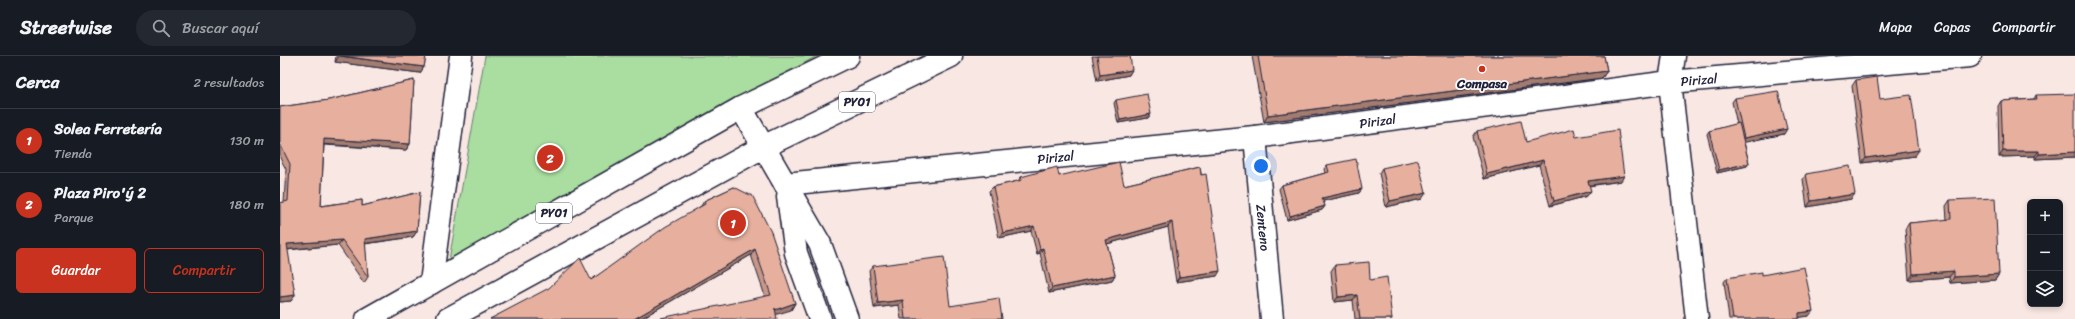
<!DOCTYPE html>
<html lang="es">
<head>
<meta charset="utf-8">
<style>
	body { margin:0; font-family:Sriracha,sans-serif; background:#242831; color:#f1f3f6 }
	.controls { position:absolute; right:12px; bottom:12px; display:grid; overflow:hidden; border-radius:6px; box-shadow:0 2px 6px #0003 }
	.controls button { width:36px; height:36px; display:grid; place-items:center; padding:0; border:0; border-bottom:1px solid #363941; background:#171b24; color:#f1f3f6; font:20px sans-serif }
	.you { position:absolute; left:981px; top:110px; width:14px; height:14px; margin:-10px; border:3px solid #fff; border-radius:50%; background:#1a73e8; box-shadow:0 0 0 6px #1a73e833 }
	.badge { display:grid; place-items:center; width:26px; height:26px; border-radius:50%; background:#c8321e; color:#fff; font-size:13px; font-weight:700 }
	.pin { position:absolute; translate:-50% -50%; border:2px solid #fff; box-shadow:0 1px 4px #0006 }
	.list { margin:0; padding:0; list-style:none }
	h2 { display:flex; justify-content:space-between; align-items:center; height:52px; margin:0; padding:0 16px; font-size:17px }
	h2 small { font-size:13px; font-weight:400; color:#9ea1a6 }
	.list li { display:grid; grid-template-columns:26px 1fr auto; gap:12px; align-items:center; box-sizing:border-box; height:64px; padding:0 16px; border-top:1px solid #363941 }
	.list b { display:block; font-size:15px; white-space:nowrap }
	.list p { margin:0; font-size:13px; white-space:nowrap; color:#9ea1a6 }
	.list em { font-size:13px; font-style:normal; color:#9ea1a6 }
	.actions { display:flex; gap:8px; padding:12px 16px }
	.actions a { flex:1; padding:9px 0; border:1px solid #c8321e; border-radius:6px; text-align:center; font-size:14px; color:#c8321e }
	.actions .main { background:#c8321e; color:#fff }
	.icon { flex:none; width:22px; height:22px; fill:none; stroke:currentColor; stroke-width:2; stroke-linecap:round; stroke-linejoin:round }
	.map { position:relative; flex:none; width:1795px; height:263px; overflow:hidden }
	header { display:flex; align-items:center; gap:24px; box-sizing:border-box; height:56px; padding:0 20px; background:#171b24; border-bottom:1px solid #363941 }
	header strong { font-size:19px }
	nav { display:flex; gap:22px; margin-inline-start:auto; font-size:14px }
	.search { width:280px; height:36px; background:#242831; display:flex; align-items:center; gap:10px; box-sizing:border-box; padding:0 14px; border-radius:22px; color:#9ea1a6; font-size:15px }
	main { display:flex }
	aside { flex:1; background:#171b24 }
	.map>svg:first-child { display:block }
	.green { fill:#a9dea0; stroke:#66806e }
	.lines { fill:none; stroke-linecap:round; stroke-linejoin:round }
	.minor-casing { stroke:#22223b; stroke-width:25 }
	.highway-casing { stroke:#22223b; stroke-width:25 }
	.minor { stroke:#fff; stroke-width:22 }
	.highway { stroke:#fff; stroke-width:22 }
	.wall { fill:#c79788; stroke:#22223b }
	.shaded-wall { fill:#a27b6f; stroke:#22223b }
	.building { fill:#e7b09e; stroke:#22223b }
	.poi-dot { fill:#c8321e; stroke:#fff; stroke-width:1.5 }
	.labels { text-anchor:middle; stroke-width:3.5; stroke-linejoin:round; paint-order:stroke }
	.shield { fill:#fff; stroke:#646476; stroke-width:1 }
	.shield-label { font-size:12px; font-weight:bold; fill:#22223b }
	.street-label { font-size:13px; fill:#22223b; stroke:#fff }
	.poi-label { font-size:13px; font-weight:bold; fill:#22223b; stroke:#fff }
</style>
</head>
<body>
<header>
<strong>Streetwise</strong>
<div class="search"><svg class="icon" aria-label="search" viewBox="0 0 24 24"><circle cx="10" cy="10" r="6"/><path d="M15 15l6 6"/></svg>Buscar aquí</div>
<nav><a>Mapa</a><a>Capas</a><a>Compartir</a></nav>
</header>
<main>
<aside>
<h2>Cerca<small>2 resultados</small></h2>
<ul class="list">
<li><span class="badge">1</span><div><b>Solea Ferretería</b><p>Tienda</p></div><em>130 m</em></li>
<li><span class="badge">2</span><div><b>Plaza Piro'ý 2</b><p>Parque</p></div><em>180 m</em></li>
</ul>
<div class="actions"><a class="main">Guardar</a><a>Compartir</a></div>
</aside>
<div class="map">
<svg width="1795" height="263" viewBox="0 0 1795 263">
	<rect width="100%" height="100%" fill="#f8e7e2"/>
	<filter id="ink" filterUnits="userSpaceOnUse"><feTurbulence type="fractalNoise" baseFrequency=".025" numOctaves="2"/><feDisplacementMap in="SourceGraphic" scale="8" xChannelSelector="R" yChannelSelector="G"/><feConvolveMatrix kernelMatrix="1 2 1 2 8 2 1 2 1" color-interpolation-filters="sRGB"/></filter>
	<g filter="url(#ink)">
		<polygon class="green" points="205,0 537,0 169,204"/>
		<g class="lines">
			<defs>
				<g id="minor">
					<polyline points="1394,0 1390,26 1417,263"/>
					<polyline points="461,52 540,188 567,263"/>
					<path id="s1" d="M975 81 992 263"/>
					<path id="s2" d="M505 128 975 81 1390 26 1690 0"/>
					<polyline points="508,141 516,197 540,263"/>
					<polyline points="151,227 181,0"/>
				</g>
				<g id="highway">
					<polyline points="87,263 461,52 568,0"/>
					<polyline points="168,263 483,91 671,0"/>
				</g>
			</defs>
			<use href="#minor" class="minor-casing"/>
			<use href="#highway" class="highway-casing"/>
			<use href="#minor" class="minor"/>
			<use href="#highway" class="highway"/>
		</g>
		<g class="wall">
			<polygon points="56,0 146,0 144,11 140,17 55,6"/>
			<polygon points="812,0 850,0 849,19 817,25"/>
			<polygon points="972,0 1324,0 1327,15 1322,22 984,66"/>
			<polygon points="134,24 130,88 126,94 44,89 41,150 82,144 82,150 140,136 137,175 133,181 85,188 88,221 84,227 58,189 7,194 15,239 11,245 0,246 0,147 4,146 6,113 0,102 0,51 49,44"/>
			<polygon points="1576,24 1600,43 1635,100 1582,107 1572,30"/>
			<polygon points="1756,39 1795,101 1755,103 1755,100 1719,101 1718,50 1721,45 1754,43"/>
			<polygon points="1455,42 1504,78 1464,86 1469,107 1467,110 1437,117 1427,78 1429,75 1457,68 1452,46"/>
			<polygon points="836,44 871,58 868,62 838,67 834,47"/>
			<polygon points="1197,75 1246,86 1296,81 1341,125 1309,130 1307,140 1270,150 1259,109 1204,123 1193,81"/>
			<polygon points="1047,109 1082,133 1079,137 1043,145 1045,150 1042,154 1007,164 999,133 1002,129 1045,117 1044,113"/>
			<polygon points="920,111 937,220 896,226 888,171 827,188 835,219 832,224 769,237 760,197 757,198 751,175 719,182 709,135 713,131 738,125 741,121 779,120 844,129"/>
			<polygon points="1102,112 1142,143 1106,151 1099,117"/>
			<polygon points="1526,118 1571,143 1527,151 1523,123"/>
			<polygon points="454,131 515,247 511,254 485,240 471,199 360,263 210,263 311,224 421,150 424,145"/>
			<polygon points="1670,144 1719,218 1715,224 1670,227 1669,221 1629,224 1625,173 1629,167 1667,164 1666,150"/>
			<polygon points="1055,209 1090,224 1112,263 1075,263 1073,244 1054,246 1051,215"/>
			<polygon points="593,210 670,250 722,263 621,263 619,249 594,252 589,215"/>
			<polygon points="1482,219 1529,260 1519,261 1519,263 1449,263 1444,226 1447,222"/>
		</g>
		<g class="shaded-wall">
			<polygon points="59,0 144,11 140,17 55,6"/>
			<polygon points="852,14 849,19 817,25 820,19"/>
			<polygon points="1327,15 1322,22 984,66 988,59"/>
			<polygon points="871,58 868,62 838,67 840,64"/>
			<polygon points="1507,73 1504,78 1461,87 1464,82"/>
			<polygon points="44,83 130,88 126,94 40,88"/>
			<polygon points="1639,94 1635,100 1582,107 1586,102"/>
			<polygon points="1723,95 1759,95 1755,100 1719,101"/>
			<polygon points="1795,96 1795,101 1755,103 1759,98"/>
			<polygon points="1263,104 1259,109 1204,123 1207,118"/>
			<polygon points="1469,107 1467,110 1437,117 1439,114"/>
			<polygon points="1344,120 1341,125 1304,130 1308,125"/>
			<polygon points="1082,133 1079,137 1039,146 1042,142"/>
			<polygon points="1311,135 1307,140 1270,150 1274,145"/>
			<polygon points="1146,137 1142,143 1106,151 1110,145"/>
			<polygon points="1575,138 1571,143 1527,151 1531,145"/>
			<polygon points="1045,150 1042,154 1007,164 1010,160"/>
			<polygon points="892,166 888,171 823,189 826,184"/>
			<polygon points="754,170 751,175 719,182 723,177"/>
			<polygon points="137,175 133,181 81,188 85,183"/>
			<polygon points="62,184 58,189 3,194 7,188"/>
			<polygon points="763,192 760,197 757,198 760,193"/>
			<polygon points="475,193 471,199 360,263 354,263"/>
			<polygon points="940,215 937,220 896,226 899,221"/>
			<polygon points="1674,215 1669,221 1629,224 1633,218"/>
			<polygon points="1719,218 1715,224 1670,227 1674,221"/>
			<polygon points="835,219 832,224 769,237 772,232"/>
			<polygon points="15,239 11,245 0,246 0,241"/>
			<polygon points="1077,239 1073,244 1054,246 1058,241"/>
			<polygon points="623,244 619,249 594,252 598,247"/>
			<polygon points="515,247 511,254 491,260 495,254"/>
			<polygon points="1533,255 1529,260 1516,262 1519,257"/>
		</g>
		<g class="building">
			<polygon points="61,0 146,0 144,11"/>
			<polygon points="817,0 850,0 852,14 820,19"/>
			<polygon points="978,0 1324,0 1327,15 988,59"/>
			<polygon points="1597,21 1600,43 1631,39 1639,94 1586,102 1576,24"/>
			<polygon points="134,24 130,88 44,83 41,150 82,144 82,150 140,136 137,175 85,183 88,221 62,184 7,188 15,239 0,241 0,147 8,145 10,108 2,92 0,87 0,51 49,44"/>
			<polygon points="1498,35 1507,73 1464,82 1455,42"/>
			<polygon points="867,38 871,58 840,64 836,44"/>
			<polygon points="1795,38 1795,96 1759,98 1759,95 1723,95 1721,45 1757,43 1756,39"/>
			<polygon points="1241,65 1246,86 1294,73 1296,81 1338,74 1344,120 1308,125 1311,135 1274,145 1263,104 1207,118 1197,75"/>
			<polygon points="1459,67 1469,107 1439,114 1429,75"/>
			<polygon points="1076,103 1082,133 1042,142 1045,150 1010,160 1002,129 1049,116 1047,109"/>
			<polygon points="1138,104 1146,137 1110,145 1102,112"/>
			<polygon points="839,106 844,129 920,111 921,119 926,118 940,215 899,221 892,166 826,184 835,219 772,232 763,192 760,193 754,170 723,177 713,131 742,124 741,121 777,111 779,120"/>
			<polygon points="1570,110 1575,138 1531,145 1526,118"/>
			<polygon points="454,131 470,139 472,139 491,176 515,247 495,254 495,252 497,263 376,263 491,239 475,193 354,263 210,263 269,232 300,202 311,224 385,171 425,148 424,145"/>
			<polygon points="1715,142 1719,218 1674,221 1674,215 1633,218 1629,167 1671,163 1670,144"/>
			<polygon points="664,201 670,250 719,242 722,263 625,263 623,244 598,247 593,210"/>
			<polygon points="1089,206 1090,224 1107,221 1112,263 1080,263 1077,239 1058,241 1055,209"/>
			<polygon points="1524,211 1533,255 1519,257 1519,263 1453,263 1447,222 1482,216 1482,219"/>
		</g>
	</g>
	<circle class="poi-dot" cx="1202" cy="13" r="4"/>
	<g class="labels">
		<g class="shield">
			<rect x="559" y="36" width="36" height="20" rx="3"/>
			<rect x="256" y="147" width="36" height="20" rx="3"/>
		</g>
		<g class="shield-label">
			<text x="577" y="50">PY01</text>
			<text x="274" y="161">PY01</text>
		</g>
		<g class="street-label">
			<text dy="5" stroke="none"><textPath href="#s2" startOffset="920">Pirizal</textPath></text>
			<text dy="5" stroke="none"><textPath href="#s2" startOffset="596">Pirizal</textPath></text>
			<text dy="5" stroke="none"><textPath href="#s2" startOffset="272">Pirizal</textPath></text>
			<text dy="5" stroke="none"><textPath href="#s1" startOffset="91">Zenteno</textPath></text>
		</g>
		<g class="poi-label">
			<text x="1202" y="32">Compasa</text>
		</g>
	</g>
</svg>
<div class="controls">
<button>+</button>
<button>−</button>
<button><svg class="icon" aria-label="layers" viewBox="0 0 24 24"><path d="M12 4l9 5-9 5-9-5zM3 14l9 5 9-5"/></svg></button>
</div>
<div class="you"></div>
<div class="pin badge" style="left:453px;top:167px">1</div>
<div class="pin badge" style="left:270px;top:102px">2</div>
</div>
</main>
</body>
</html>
